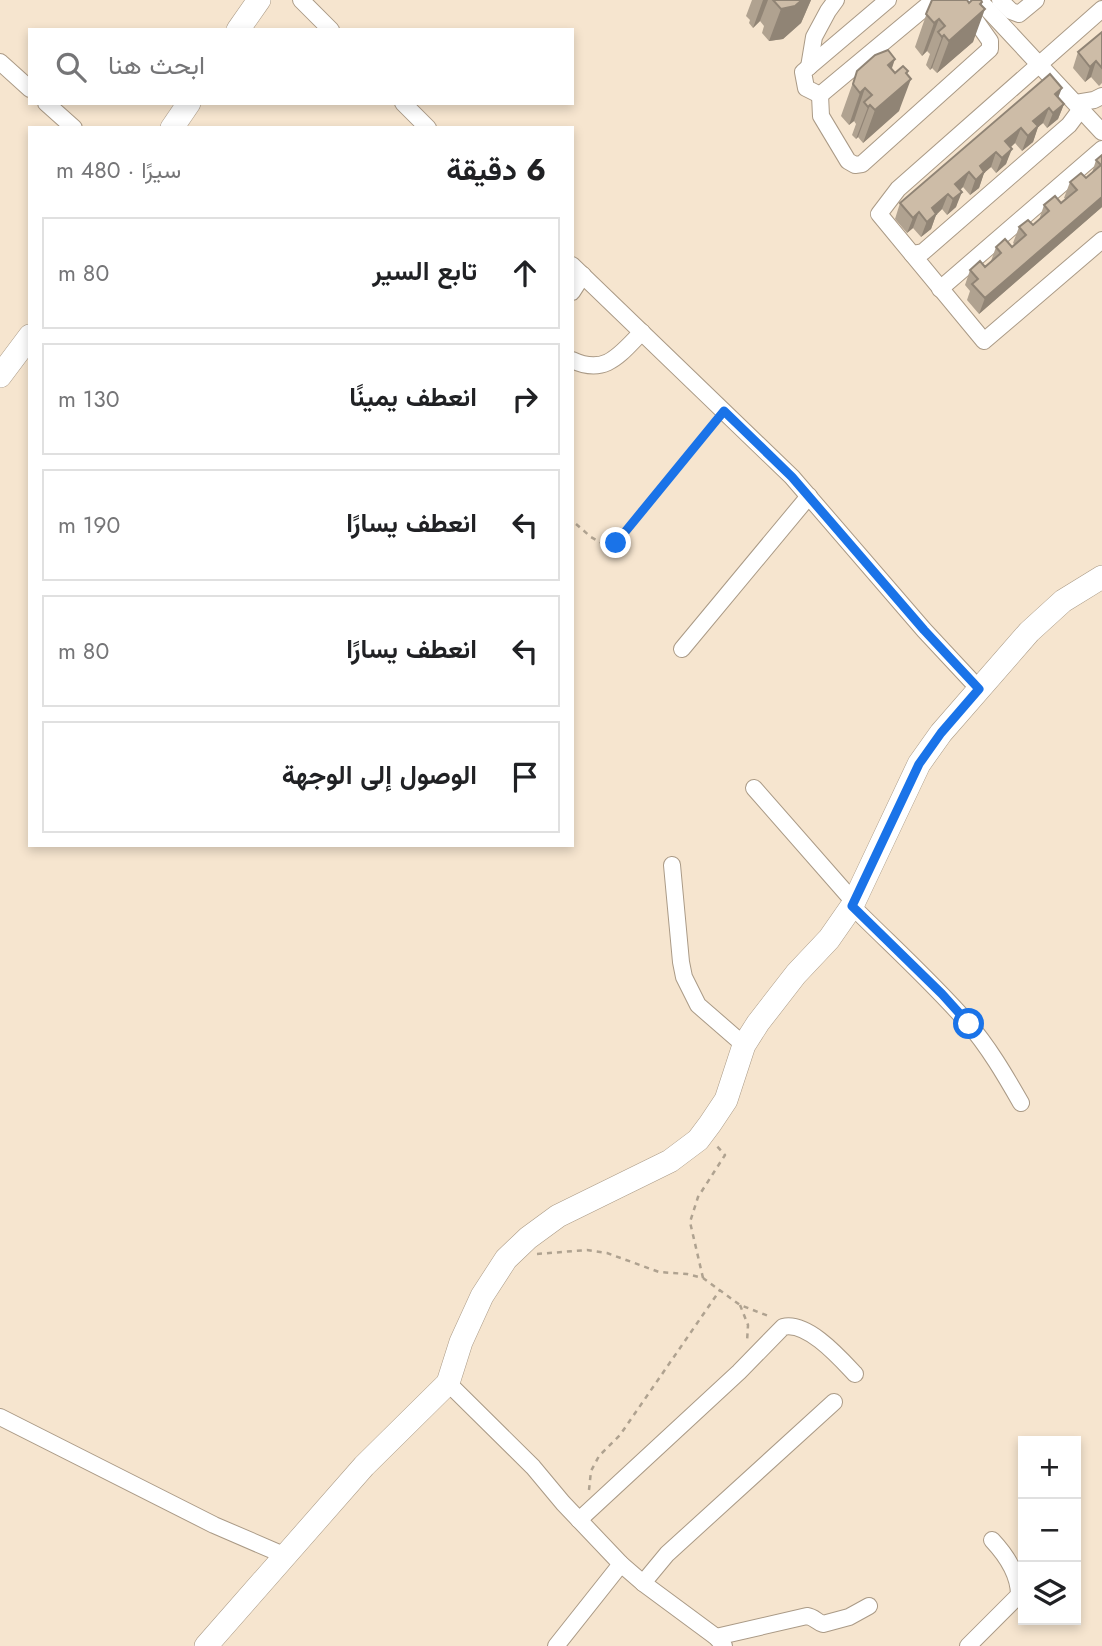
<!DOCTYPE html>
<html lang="ar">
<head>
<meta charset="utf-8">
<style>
	body { margin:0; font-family:Jost,Vazirmatn,sans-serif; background:#f2f2f2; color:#202124; direction:rtl }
	.controls { position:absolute; right:21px; bottom:21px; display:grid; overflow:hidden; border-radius:0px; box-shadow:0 4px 10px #0003 }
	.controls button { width:63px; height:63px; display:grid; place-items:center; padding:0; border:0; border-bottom:2px solid #e0e0e0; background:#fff; color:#202124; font:35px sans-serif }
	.stop { position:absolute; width:21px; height:21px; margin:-16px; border:5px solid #1a73e8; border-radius:50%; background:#fff }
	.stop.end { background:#1a73e8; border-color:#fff; box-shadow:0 2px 7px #0008 }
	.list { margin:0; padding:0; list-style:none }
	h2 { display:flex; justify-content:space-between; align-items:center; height:91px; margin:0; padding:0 28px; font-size:30px }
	h2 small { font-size:23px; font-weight:400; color:#757577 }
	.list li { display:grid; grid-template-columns:46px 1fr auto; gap:21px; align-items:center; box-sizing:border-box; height:112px; margin:0 14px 14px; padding:0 14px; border:2px solid #e0e0e0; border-radius:0px }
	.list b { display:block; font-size:26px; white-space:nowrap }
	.list em { font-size:23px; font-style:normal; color:#757577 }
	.icon { flex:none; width:38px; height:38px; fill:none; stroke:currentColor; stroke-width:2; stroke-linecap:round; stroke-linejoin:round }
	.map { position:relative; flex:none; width:1102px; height:1646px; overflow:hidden; direction:ltr }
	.search { position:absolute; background:#fff; box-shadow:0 4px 10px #0003; left:28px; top:28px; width:546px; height:77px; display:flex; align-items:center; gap:18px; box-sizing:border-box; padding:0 24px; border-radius:0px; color:#757577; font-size:26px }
	.panel { position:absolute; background:#fff; box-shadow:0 4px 10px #0003; left:28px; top:126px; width:546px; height:721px; border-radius:0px; direction:rtl }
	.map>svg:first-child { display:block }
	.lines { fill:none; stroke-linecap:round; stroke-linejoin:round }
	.minor-casing { stroke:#aa9a86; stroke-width:18 }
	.secondary-casing { stroke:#aa9a86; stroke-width:24 }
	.path { stroke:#afa290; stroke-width:2.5; stroke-dasharray:5 5; stroke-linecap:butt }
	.minor { stroke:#fff; stroke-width:16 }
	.secondary { stroke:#fff; stroke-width:23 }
	.wall { fill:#b0a290 }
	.shaded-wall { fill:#908475 }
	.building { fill:#cdbca7; stroke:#908475; stroke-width:2 }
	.route { stroke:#1a73e8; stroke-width:9 }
</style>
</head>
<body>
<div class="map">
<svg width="1102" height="1646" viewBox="0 0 1102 1646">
	<rect width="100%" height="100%" fill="#f6e5cf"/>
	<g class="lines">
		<defs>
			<g id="minor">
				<polyline points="301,0 331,30"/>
				<polyline points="888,0 803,72 806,88 820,95 934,0"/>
				<polyline points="979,0 1102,132"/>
				<polyline points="1000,0 1011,11 1019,14 1036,0"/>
				<polyline points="1102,9 898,189 879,214 984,341 1102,240"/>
				<polyline points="0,62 30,89"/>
				<polyline points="809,67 814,37 828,11 836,0"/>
				<polyline points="820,95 821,116 848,161 855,165 862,164 990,49 990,41 961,0"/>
				<polyline points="46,103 74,128"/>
				<polyline points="403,103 428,128"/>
				<polyline points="1076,103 1094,100 1102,96"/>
				<polyline points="912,254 923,252 1069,125 1081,109"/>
				<polyline points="572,265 792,477 924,630 979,689"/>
				<polyline points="940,289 1102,149"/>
				<polyline points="572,292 583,275"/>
				<path d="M572 360C606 376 620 354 642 332"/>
				<polyline points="682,649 809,496"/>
				<polyline points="754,788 854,902"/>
				<polyline points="672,865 681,962 684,977 698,1005 744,1045"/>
				<path d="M852 906C890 944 931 981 967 1022 988 1046 1005 1075 1021 1103"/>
				<polyline points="448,1383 533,1467 563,1503 621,1564 643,1583 716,1637 724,1646"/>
				<polyline points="0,1417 214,1525 286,1556"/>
				<path d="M579 1520 739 1372 783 1327C807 1321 839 1357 855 1374"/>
				<polyline points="643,1583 667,1554 834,1402"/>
				<path d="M716 1637 807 1616C814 1617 817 1622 823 1624L849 1617 869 1606"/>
				<polyline points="556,1646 621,1564"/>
				<path d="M968 1646 1019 1595C1019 1573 1006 1555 992 1540"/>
			</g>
			<g id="secondary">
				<polyline points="238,30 259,0"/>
				<polyline points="172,128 189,103"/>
				<polyline points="0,376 30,336"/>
				<polyline points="206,1646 364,1466 448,1383 461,1342 482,1296 506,1259 528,1238 558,1216 670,1161 698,1140 710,1124 726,1100 744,1045 758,1023 796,974 829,939 852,906 919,764 941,733 1029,632 1063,601 1102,577"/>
			</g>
		</defs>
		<use href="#minor" class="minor-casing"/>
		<use href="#secondary" class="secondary-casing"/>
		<g class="path">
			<polyline points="576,524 591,537 605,545 616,543 715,422"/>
			<polyline points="537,1254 587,1250 607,1253 659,1272 687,1274 703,1278 740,1305 771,1317"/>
			<polyline points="703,1278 690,1222 698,1197 725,1155 716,1145"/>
			<polyline points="740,1305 748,1325 747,1342"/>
			<polyline points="589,1490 591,1471 599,1456 620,1435 720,1290"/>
		</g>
		<use href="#minor" class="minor"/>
		<use href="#secondary" class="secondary"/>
	</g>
	<g class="wall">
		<polygon points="752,0 811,0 801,23 783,39 769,41 762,33 764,26 760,21 753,28 749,23 750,20 746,16"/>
		<polygon points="931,1 969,3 982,2 973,42 937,73 932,68 930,70 926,65 930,54 927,51 922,56 915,47"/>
		<polygon points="1102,32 1102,83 1099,86 1091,77 1085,82 1073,68 1078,52"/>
		<polygon points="892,69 895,73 907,74 899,111 863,143 858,137 856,139 852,135 856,124 854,121 849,125 841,116 857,71"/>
		<polygon points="1058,97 1064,104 1058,119 1047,128 1043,123 1038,127 1033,142 1022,151 1015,143 1011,147 1006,164 996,173 991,167 984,173 979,188 970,195 963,187 960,190 956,207 947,215 942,209 936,215 931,229 921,237 913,228 907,233 895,219 900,203"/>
		<polygon points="1102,155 1102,207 979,314 967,300 970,291 965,285 970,270 985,267 991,261 996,247 1012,247 1015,245 1013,243 1019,227 1033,225 1039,220 1044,205 1061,203 1066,199 1064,198 1070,182 1086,178 1092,173 1096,160"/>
	</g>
	<g class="shaded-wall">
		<polygon points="763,0 768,0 760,21 753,28"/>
		<polygon points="802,0 811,0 801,23 783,39 769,41 781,9"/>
		<polygon points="982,2 977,16 985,9 973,42 937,73 949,41"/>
		<polygon points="939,19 927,51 922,56 934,23"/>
		<polygon points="944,35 932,68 930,70 942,37"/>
		<polygon points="895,59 884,92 888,65"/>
		<polygon points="1096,61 1091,77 1085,82 1090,67"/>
		<polygon points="908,71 903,86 911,79 899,111 863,143 875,110"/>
		<polygon points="865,88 854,121 849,125 860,93"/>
		<polygon points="1062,88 1056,103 1049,109 1055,94"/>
		<polygon points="1064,104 1058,119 1047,128 1053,113"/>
		<polygon points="870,105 858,137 856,139 868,107"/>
		<polygon points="1049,108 1043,123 1038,127 1033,142 1022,151 1033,121"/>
		<polygon points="1021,128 1015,143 1000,157 1005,141"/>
		<polygon points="1012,149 1006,164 996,173 1002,158"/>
		<polygon points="996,152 991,167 984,173 979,188 970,195 980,166"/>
		<polygon points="969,172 963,187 951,198 955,184"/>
		<polygon points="962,192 956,207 947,215 953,199"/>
		<polygon points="948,194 942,209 936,215 931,229 921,237 932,208"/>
		<polygon points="1102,197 1102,207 979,314 985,298"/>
		<polygon points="919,212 913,228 907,233 913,218"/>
	</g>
	<g class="building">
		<polygon points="773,0 802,0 795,6 781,9"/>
		<polygon points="932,0 967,0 969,3 972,0 981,0 982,2 980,4 985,9 949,41 944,35 942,37 938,32 945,26 939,19 934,23 926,14"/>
		<polygon points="1102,32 1102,68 1096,61 1090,67 1078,52"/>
		<polygon points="888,50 895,59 888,65 895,73 903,66 908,71 906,73 911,79 875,110 870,105 868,107 864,102 872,95 865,88 860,93 853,84 857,71 875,55"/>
		<polygon points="1050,74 1062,88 1055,94 1064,104 1053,113 1049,108 1033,121 1038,126 1028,136 1021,128 1005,141 1012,149 1002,158 996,152 980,166 984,172 976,180 969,172 955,184 962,192 953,199 948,194 932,208 936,214 927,222 919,212 913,218 900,203"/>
		<polygon points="1102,155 1102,197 985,298 972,284 978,279 970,270 980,261 985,267 1001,253 996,247 1005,239 1012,247 1026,235 1019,227 1028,220 1033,225 1049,211 1044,205 1055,196 1061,203 1077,190 1070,182 1081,173 1086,178 1101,165 1096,160"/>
	</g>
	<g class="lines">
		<polyline class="route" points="616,543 724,411 792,477 924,630 979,689 941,733 919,764 852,906 942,994 969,1024"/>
	</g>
</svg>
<div class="controls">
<button>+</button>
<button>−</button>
<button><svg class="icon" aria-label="layers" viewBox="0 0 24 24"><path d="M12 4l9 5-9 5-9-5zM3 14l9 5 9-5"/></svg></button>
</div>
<div class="stop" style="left:969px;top:1024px"></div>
<div class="stop end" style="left:616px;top:543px"></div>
<div class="search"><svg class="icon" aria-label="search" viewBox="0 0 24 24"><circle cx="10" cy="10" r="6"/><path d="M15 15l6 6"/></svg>ابحث هنا</div>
<section class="panel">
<h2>6 دقيقة<small>سيرًا · 480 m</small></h2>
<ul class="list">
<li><svg class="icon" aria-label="ahead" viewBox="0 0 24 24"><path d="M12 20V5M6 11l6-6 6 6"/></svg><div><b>تابع السير</b></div><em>80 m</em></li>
<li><svg class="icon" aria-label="right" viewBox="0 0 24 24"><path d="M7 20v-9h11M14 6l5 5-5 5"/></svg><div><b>انعطف يمينًا</b></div><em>130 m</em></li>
<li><svg class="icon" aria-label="left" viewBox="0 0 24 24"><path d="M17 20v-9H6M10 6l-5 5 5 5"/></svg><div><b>انعطف يسارًا</b></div><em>190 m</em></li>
<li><svg class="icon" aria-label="left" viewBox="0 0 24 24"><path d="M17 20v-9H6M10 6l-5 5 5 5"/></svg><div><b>انعطف يسارًا</b></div><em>80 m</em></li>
<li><svg class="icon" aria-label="arrive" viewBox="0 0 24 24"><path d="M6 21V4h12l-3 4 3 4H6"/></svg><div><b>الوصول إلى الوجهة</b></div></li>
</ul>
</section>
</div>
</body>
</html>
